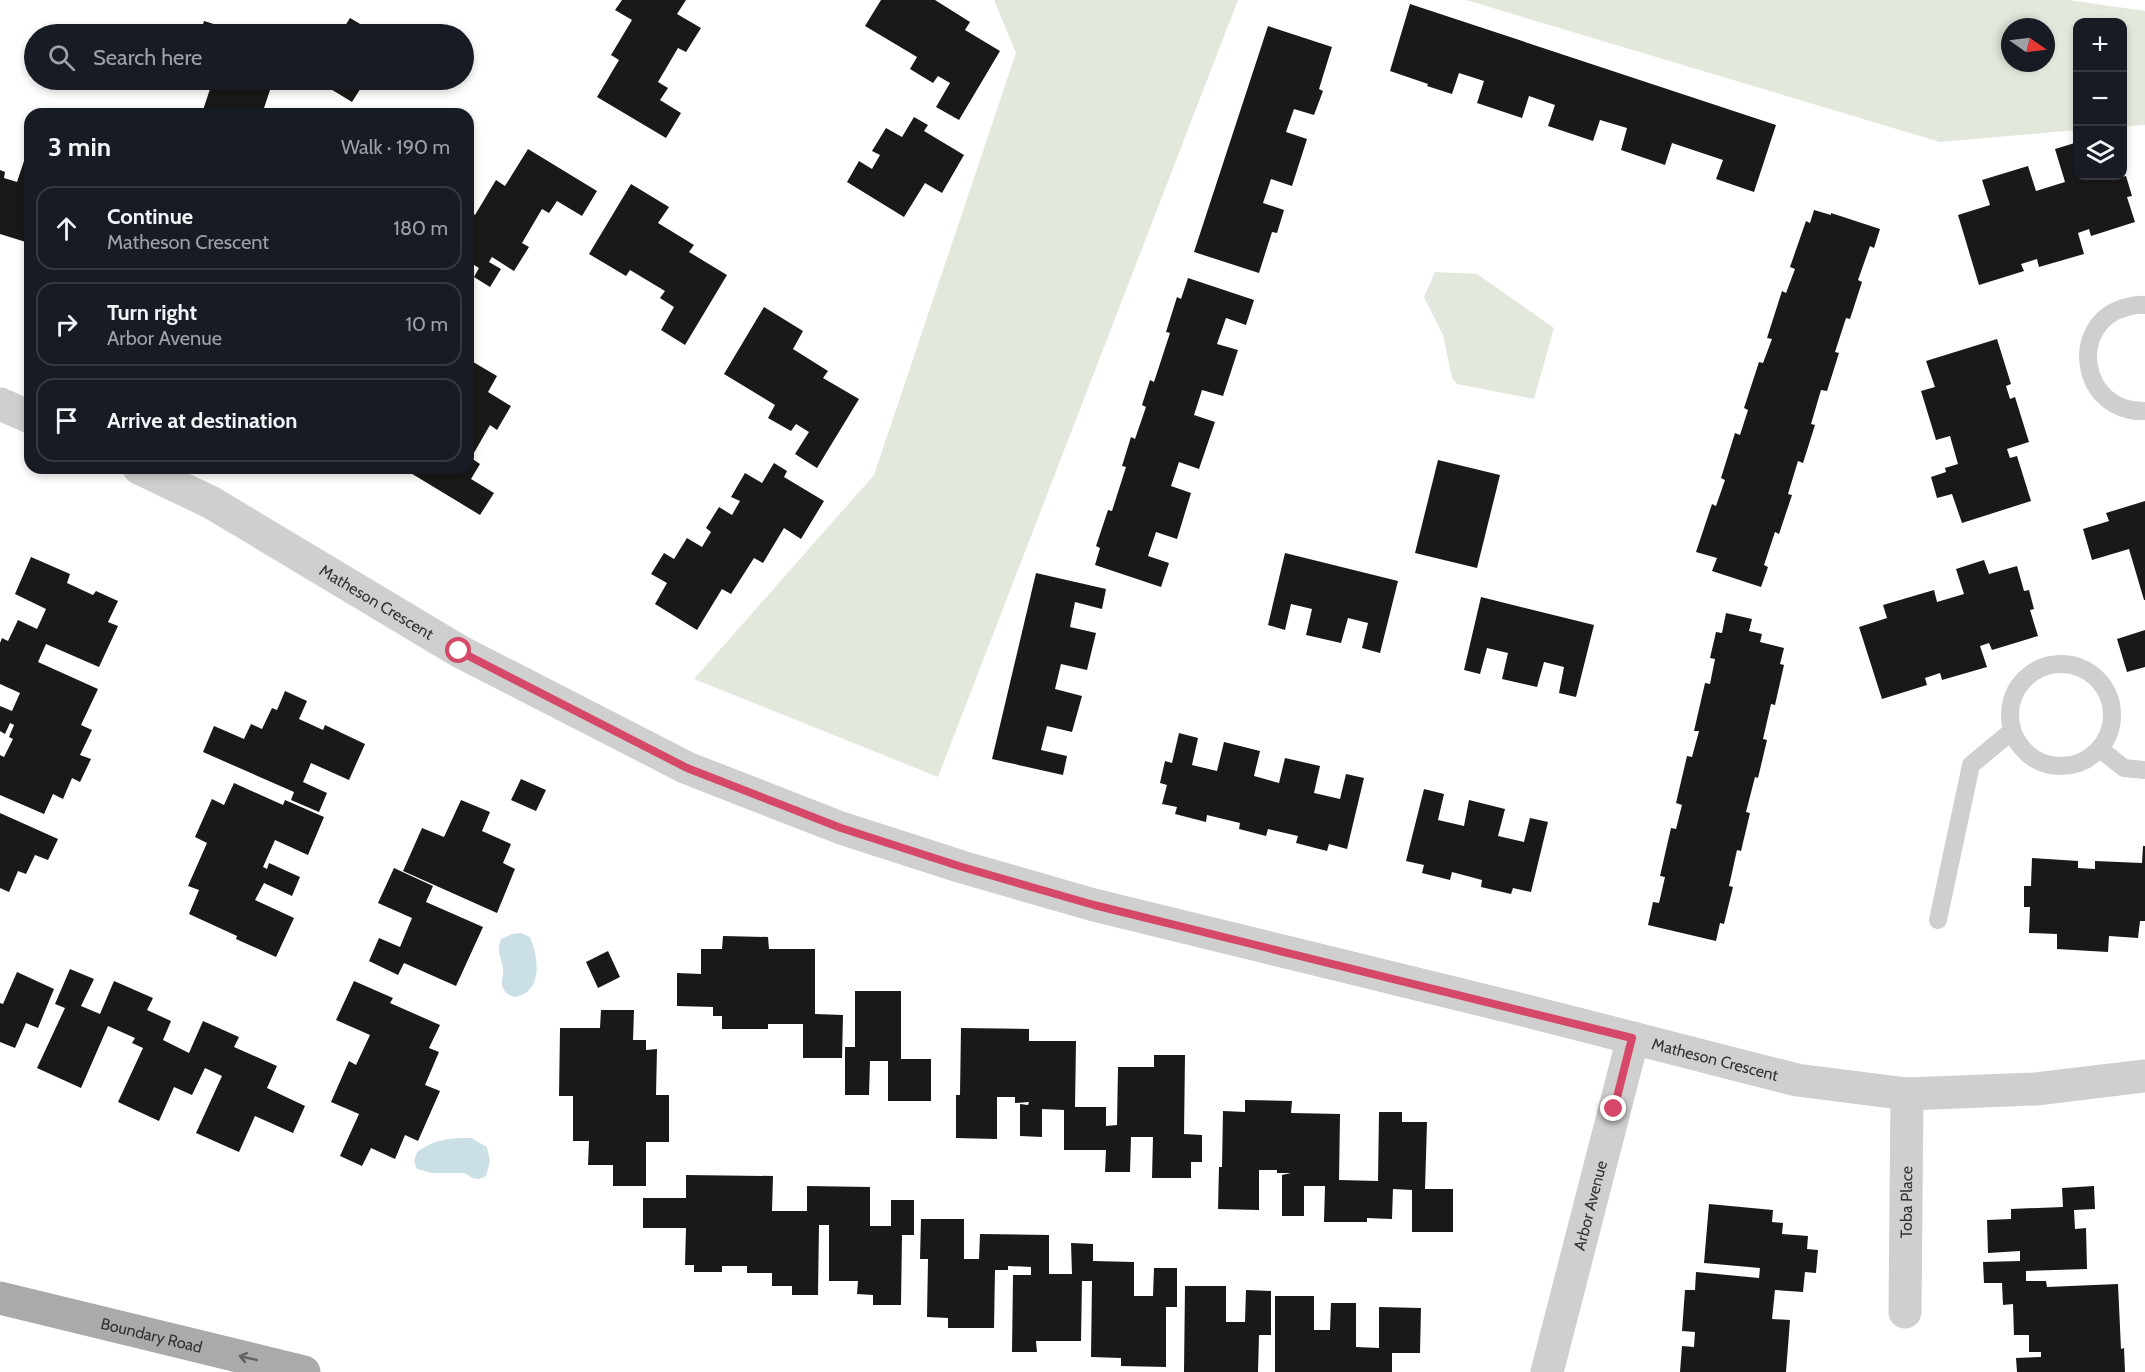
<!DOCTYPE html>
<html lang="en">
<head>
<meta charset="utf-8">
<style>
	body { margin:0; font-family:Cabin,sans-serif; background:#20242c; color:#f1f3f6 }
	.controls { position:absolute; right:18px; top:18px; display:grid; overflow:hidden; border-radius:12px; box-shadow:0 3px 9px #0003 }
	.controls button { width:54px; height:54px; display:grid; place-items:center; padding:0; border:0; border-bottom:2px solid #363941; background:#171b24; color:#f1f3f6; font:30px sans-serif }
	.compass { position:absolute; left:2001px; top:18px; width:54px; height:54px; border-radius:50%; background:#171b24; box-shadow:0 3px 9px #0003; rotate:104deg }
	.stop { position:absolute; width:18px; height:18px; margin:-14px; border:4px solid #d54867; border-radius:50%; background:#fff }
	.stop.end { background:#d54867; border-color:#fff; box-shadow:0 2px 6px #0008 }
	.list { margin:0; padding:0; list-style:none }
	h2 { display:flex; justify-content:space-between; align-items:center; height:78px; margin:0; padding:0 24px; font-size:26px }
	h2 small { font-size:20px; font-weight:400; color:#9ea1a6 }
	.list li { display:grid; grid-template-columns:39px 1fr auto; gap:18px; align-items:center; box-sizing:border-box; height:84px; margin:0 12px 12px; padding:0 12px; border:2px solid #363941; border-radius:18px }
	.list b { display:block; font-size:22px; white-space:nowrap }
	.list p { margin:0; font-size:20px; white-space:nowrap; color:#9ea1a6 }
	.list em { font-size:20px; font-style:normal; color:#9ea1a6 }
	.icon { flex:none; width:33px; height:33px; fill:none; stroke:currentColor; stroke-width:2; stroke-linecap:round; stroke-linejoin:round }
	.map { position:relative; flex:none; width:2145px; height:1372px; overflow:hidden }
	.search { position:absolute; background:#171b24; box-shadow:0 3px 9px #0003; left:24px; top:24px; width:450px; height:66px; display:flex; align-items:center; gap:15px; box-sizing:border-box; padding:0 21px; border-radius:33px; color:#9ea1a6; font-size:22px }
	.panel { position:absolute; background:#171b24; box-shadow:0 3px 9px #0003; left:24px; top:108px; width:450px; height:366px; border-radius:18px }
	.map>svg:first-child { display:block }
	.green { fill:#e3e8dc; fill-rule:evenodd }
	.water { fill:#cbe0e6 }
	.building { fill:#191919 }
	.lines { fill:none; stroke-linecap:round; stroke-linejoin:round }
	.lane { stroke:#cfcfcf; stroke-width:18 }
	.street { stroke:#cfcfcf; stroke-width:33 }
	.primary { stroke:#aaa; stroke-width:33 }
	.oneway { stroke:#626262 }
	.route { stroke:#d54867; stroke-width:8 }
	.labels { text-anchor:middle; stroke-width:6; stroke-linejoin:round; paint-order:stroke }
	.street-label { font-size:16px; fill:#323232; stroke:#fff }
</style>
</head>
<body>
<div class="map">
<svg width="2145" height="1372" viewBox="0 0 2145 1372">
	<rect width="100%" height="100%" fill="#fff"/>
	<g class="green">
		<polygon points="994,0 1238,0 938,777 694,679 874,475 1016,53"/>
		<path d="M1466 0H2068L2145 11V125L2123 127 2122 22H2078L2077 130 1940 142ZM2010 27H2046V63H2010Z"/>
		<polygon points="1435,272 1477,274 1554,328 1534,399 1457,384 1452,378 1443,335 1424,297"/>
	</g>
	<g class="water">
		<path d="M521 933 530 937C539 959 543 993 514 997 509 995 505 993 503 988 500 981 504 975 503 968 501 955 496 954 501 939L512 934Z"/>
		<path d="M471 1138 487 1147 490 1161 486 1176 479 1179 472 1178 465 1173H432L417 1169 414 1161 417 1152C435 1139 450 1138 471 1138Z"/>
	</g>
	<g class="building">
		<polygon points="622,0 686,0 677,14 701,28 686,52 678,48 658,82 668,88 660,100 681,113 666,138 597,97 619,60 611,55 632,20 615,10"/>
		<polygon points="881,0 935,0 970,22 965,30 1000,51 959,120 936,107 950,83 938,76 933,83 910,69 917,57 865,26"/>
		<polygon points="1410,4 1776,125 1754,192 1716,179 1723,160 1672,143 1665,165 1621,150 1627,128 1600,120 1593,141 1548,126 1555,105 1529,96 1522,118 1477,103 1484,81 1459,73 1452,94 1427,86 1428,84 1390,71"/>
		<polygon points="350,18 377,34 340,34"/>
		<polygon points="204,21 246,34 200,34"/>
		<polygon points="1268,26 1332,47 1319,89 1323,91 1314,115 1294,109 1286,132 1307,139 1292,186 1271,179 1263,203 1284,210 1277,233 1272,232 1259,273 1194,252"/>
		<polygon points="213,80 265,80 263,85 271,87 262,114 195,114 197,108 203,110"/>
		<polygon points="316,80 366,80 352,102"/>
		<polygon points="914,117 928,125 924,131 964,155 942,193 925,183 904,217 847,182 859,161 872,169 880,155 872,151 886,128 902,137"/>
		<polygon points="2078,142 2078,176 2121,176 2121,177 2126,176 2132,196 2127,197 2135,222 2091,236 2089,229 2078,233 2084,254 2039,267 2037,259 2021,264 2024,271 1979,285 1958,215 1990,205 1982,180 2028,166 2036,191 2065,182 2055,149"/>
		<polygon points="528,149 597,191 582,216 557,201 549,213 542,209 522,243 529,247 514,271 492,257 489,262 501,269 490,287 474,277 479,268 468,261 468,210 475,215 496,180 505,186"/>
		<polygon points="25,158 30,159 29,243 0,234 0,170 5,172 4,178 17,182"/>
		<polygon points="631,184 669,207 658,223 694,245 689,252 727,275 685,345 661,330 674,307 660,298 665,291 630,270 626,276 589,254"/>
		<polygon points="1814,210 1831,215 1831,213 1880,229 1874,248 1870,246 1858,280 1862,282 1850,319 1846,318 1835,352 1839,353 1827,391 1821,390 1811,424 1815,425 1803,463 1798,461 1788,494 1792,495 1779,534 1775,532 1764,565 1768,567 1761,587 1712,571 1717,558 1696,552 1712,504 1716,506 1725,480 1721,478 1735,433 1740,435 1748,410 1744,408 1759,362 1763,363 1772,339 1767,338 1782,291 1786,293 1795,269 1790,267 1806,221 1810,223"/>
		<polygon points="1188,278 1254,300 1246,325 1226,318 1217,344 1238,350 1223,396 1202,390 1194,415 1215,422 1199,469 1179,462 1171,486 1191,493 1177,539 1156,532 1148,556 1169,563 1161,587 1095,565 1100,548 1096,546 1108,510 1112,511 1126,467 1122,466 1131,437 1135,439 1146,407 1142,405 1150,380 1154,382 1170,333 1166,332 1177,297 1181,299"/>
		<polygon points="764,307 803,331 793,349 828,371 823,378 859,399 817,468 795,454 809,432 796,424 791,431 768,418 775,405 724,374"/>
		<polygon points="1997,339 2011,384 2006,386 2010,399 2015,397 2029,442 2007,449 2010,458 2017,456 2031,501 1962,523 1952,494 1937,498 1931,477 1946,472 1945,468 1958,464 1950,436 1936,440 1921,391 1935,387 1926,361"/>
		<polygon points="468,359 497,376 488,392 511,406 497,430 490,425 471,458 480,464 471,479 494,493 480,515 409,472 412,468 468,468"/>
		<polygon points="1438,460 1500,475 1477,568 1415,553"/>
		<polygon points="774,463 787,471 784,477 824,501 801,539 784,528 763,563 754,558 731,594 722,589 697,630 655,604 667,583 651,574 664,553 674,559 687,538 702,547 711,532 706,528 719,507 732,515 740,501 731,497 745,473 762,483"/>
		<polygon points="2145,501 2145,600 2144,600 2129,549 2092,560 2083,529 2109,521 2106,513"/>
		<polygon points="1285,553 1398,581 1380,653 1362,648 1368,623 1348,618 1341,643 1306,635 1312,609 1291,604 1285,630 1268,625"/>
		<polygon points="31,557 70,574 67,583 93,595 96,591 118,601 108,622 118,626 99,667 46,644 38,662 98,689 81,725 92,730 80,755 91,759 80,782 72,778 63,799 53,794 44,814 0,795 0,755 4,757 13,739 9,737 14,725 10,723 5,734 0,731 0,706 12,711 20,693 0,684 0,643 2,638 8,641 18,620 37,629 46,609 15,594"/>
		<polygon points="1984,560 1989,574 2017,566 2024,591 2029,590 2034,609 2030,610 2038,636 1992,650 1989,643 1980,646 1987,667 1942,680 1940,673 1925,678 1927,685 1882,699 1859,627 1887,618 1883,605 1934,590 1937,602 1964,594 1956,569"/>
		<polygon points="1036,573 1106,589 1102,609 1075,602 1070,627 1096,633 1087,670 1061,664 1055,689 1082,696 1072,732 1047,726 1041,750 1067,756 1063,775 992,759"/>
		<polygon points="1481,597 1594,625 1576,697 1559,693 1564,667 1544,662 1537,687 1502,679 1508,653 1487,648 1480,674 1464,670"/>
		<polygon points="1726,613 1752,619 1749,631 1762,634 1760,642 1784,648 1780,664 1784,665 1775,705 1771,704 1763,739 1767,740 1758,778 1755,777 1746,812 1750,813 1741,851 1737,850 1729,886 1733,887 1724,924 1720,923 1716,941 1648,925 1653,902 1659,903 1665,877 1660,876 1671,828 1676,829 1682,805 1676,803 1687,756 1692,757 1699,731 1694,731 1705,683 1710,684 1715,659 1710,658 1716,632 1722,633"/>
		<polygon points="2145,630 2145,667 2127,672 2117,639"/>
		<polygon points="285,691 307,701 299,719 323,730 325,725 365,744 349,780 311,763 303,782 327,793 319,812 291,800 294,792 203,752 214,726 244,739 251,724 262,729 272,708 277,710"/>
		<polygon points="1179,733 1198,738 1192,765 1217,771 1224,742 1260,751 1254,776 1279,783 1285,758 1320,766 1314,793 1340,799 1346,774 1364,778 1347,849 1329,844 1327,851 1296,843 1298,836 1268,829 1266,836 1239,829 1240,823 1207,815 1206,822 1175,814 1177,807 1162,804 1167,785 1160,783 1165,761 1172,763"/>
		<polygon points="521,779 546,790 536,811 511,800"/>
		<polygon points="234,783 283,805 285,800 324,817 308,855 275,840 263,867 267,869 269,863 300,877 292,896 264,883 255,900 294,918 276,957 236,939 237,936 189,914 199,890 188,886 207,843 195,837 212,799 224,805"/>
		<polygon points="1424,789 1444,794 1438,820 1464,826 1469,800 1505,809 1498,836 1524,842 1530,818 1548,822 1531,892 1513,888 1511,894 1481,887 1482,880 1452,872 1450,880 1422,873 1424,865 1406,861"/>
		<polygon points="461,800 490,812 482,831 511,844 503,863 515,869 497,913 403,871 422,828 444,837"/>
		<polygon points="0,813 58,839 48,860 35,855 26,874 18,871 9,892 0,888"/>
		<polygon points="2143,846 2145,846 2145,921 2140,921 2138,938 2109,936 2108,952 2057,949 2057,934 2029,933 2030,907 2024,907 2024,886 2031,886 2032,858 2078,861 2078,868 2095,869 2095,861 2142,863"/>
		<polygon points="394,868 433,886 426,902 483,927 456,986 404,963 398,975 369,961 379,938 400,947 412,918 378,903"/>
		<polygon points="723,936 768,937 769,949 815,949 815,1014 843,1015 842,1058 803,1058 803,1024 768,1024 768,1029 722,1029 722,1016 713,1016 713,1007 677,1006 677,973 701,974 701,949 722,949"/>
		<polygon points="608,951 620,977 598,988 586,962"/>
		<polygon points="70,969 94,979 81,1006 100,1014 114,981 153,998 147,1010 171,1021 163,1040 189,1053 203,1021 239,1037 234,1047 277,1066 267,1088 305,1106 293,1133 255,1116 239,1152 196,1133 222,1076 205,1068 192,1095 174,1087 159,1121 118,1102 143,1048 132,1043 135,1038 108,1026 81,1088 37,1068 65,1008 55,1004"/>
		<polygon points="17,972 54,989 38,1028 26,1023 15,1048 0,1042 0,1003 3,1004"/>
		<polygon points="354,981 393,998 390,1003 440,1025 429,1048 439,1052 425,1085 440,1091 418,1141 405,1135 395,1159 371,1148 362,1166 340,1156 359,1114 331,1102 349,1061 356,1065 370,1035 336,1020"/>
		<polygon points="855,991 901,991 901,1059 931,1059 931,1101 888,1101 888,1061 870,1061 869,1095 845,1095 845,1047 855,1047"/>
		<polygon points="601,1010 634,1010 633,1040 646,1040 646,1050 657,1049 656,1095 669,1095 669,1142 646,1142 646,1186 613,1186 613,1165 588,1165 589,1141 573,1141 573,1096 559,1096 560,1028 600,1028"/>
		<polygon points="961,1028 1029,1029 1029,1041 1076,1041 1075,1107 1106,1107 1106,1126 1117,1125 1118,1067 1154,1067 1154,1055 1185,1055 1184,1134 1202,1135 1202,1162 1191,1162 1191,1178 1152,1178 1153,1137 1131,1137 1130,1172 1105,1172 1106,1150 1064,1150 1064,1110 1042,1109 1042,1137 1020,1136 1020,1104 1028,1105 1029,1102 1015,1103 1015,1097 997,1097 997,1139 956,1138 956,1095 960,1095"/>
		<polygon points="1245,1100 1292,1101 1291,1113 1340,1114 1339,1180 1378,1181 1379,1112 1402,1112 1402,1122 1427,1122 1425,1189 1453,1189 1453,1232 1412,1232 1412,1190 1393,1189 1392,1219 1367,1218 1367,1222 1324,1222 1325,1186 1304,1186 1304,1216 1282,1216 1282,1175 1291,1173 1277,1173 1277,1170 1259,1170 1259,1210 1218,1209 1219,1167 1222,1167 1223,1111 1245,1112"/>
		<polygon points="686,1175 773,1176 772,1211 807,1211 807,1186 870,1187 870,1226 891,1226 891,1200 914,1200 914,1235 902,1235 901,1305 873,1305 873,1295 857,1294 858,1281 829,1281 829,1225 819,1225 818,1295 792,1295 792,1286 772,1286 772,1273 747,1273 747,1266 722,1266 722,1272 694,1272 694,1265 685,1265 686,1228 643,1228 643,1198 686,1198"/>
		<polygon points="2094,1186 2095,1209 2074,1210 2075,1229 2086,1228 2087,1269 2026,1271 2026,1281 2046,1281 2047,1287 2118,1284 2121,1349 2124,1348 2125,1372 2017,1372 2016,1358 2041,1357 2041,1352 2029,1352 2029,1335 2014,1335 2013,1304 2003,1305 2002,1283 1984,1283 1983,1262 2020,1261 2020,1251 1988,1253 1987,1220 2011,1219 2011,1209 2063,1207 2062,1188"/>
		<polygon points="1709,1204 1773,1210 1772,1222 1783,1223 1782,1234 1808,1236 1807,1249 1818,1250 1816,1273 1805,1272 1803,1292 1775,1290 1772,1319 1790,1320 1786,1372 1680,1372 1682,1346 1694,1347 1695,1332 1682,1331 1685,1290 1695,1290 1696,1272 1759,1278 1760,1268 1704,1263"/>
		<polygon points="921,1219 964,1219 964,1259 979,1259 980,1234 1049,1235 1049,1274 1072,1274 1071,1243 1093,1244 1093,1261 1134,1262 1134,1296 1153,1296 1154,1268 1177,1268 1177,1307 1166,1307 1166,1367 1121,1366 1121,1358 1091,1357 1092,1281 1082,1281 1081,1341 1036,1341 1037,1352 1012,1352 1013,1275 1031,1275 1031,1267 1008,1266 1008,1270 995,1270 994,1328 948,1328 948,1318 927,1317 928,1259 920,1259"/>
		<polygon points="1185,1286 1226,1286 1226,1322 1245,1322 1246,1290 1271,1291 1271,1335 1259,1335 1258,1372 1184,1372"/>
		<polygon points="1275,1296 1314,1296 1314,1330 1330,1330 1331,1303 1356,1303 1356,1347 1379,1348 1379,1307 1421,1308 1420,1353 1392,1353 1392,1372 1275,1372"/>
	</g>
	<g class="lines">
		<g class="lane">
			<path d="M2145 305C2138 304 2133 305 2127 307 2067 322 2079 413 2145 411"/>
			<circle cx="2061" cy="715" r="51"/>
			<polyline points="2100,749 2124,768 2145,770"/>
			<polyline points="1938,920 1971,765 2012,731"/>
		</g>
		<g class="street">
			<polyline points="0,404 30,417"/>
			<path id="s1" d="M139 468 212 503 459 651 687 768 841 828 962 867 1094 905 1523 1010 1797 1080 1907 1094 2036 1089 2145 1076"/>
			<path id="s2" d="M1905 1312 1907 1094"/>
			<path id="s3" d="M1547 1372 1633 1038"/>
		</g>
		<path class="primary" id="s4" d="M0 1298 304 1372"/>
	</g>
	<defs><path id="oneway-shaft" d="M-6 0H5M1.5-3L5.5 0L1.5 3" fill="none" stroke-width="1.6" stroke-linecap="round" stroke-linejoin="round" transform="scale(1.5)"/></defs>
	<use class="oneway" href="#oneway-shaft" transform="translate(248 1358) rotate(-167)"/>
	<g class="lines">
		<polyline class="route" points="459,651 687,768 841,828 962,867 1094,905 1632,1038 1614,1109"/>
	</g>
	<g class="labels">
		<g class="street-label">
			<text dy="6" stroke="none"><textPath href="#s1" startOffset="273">Matheson Crescent</textPath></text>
			<text dy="6" stroke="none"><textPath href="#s1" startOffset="1695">Matheson Crescent</textPath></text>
			<text dy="6" stroke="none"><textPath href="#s2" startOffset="110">Toba Place</textPath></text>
			<text dy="6" stroke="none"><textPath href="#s3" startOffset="172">Arbor Avenue</textPath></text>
			<text dy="6" stroke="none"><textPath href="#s4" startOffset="156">Boundary Road</textPath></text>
		</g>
	</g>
</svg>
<div class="controls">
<button>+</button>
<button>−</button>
<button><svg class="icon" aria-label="layers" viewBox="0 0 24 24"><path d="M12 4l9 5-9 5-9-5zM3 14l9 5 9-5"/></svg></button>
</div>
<svg class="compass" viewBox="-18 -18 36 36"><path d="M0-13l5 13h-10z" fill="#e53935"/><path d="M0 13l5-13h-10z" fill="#9ea1a6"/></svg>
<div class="stop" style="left:459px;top:651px"></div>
<div class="stop end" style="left:1614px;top:1109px"></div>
<div class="search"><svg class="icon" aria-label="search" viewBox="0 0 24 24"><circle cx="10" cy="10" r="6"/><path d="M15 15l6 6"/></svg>Search here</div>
<section class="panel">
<h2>3 min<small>Walk · 190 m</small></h2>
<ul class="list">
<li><svg class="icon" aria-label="ahead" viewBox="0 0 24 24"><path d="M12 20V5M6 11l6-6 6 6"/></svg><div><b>Continue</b><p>Matheson Crescent</p></div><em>180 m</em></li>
<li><svg class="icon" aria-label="right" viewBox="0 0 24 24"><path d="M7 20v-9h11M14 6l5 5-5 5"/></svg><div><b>Turn right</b><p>Arbor Avenue</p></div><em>10 m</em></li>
<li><svg class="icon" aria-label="arrive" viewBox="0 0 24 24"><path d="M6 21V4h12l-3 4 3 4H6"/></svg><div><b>Arrive at destination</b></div></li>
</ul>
</section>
</div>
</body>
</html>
